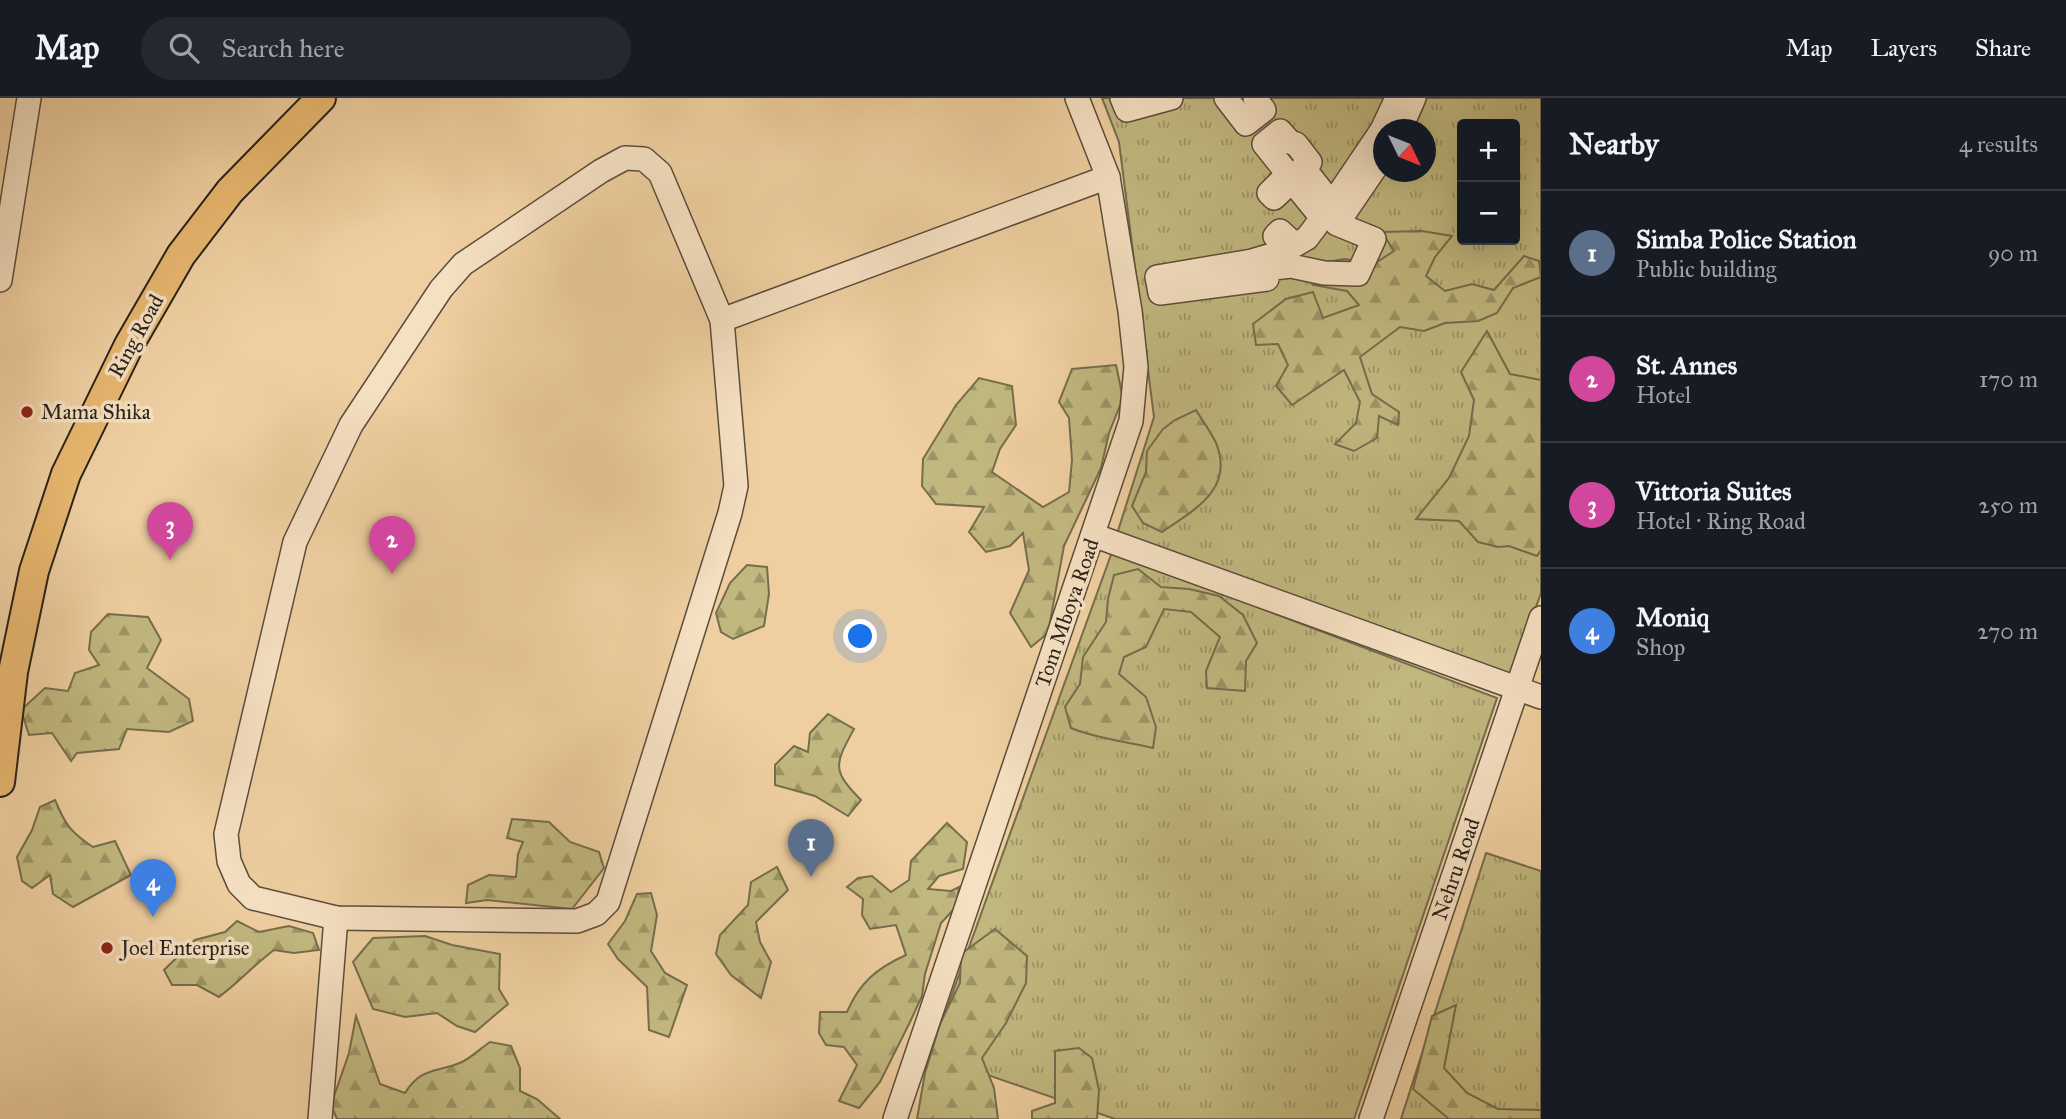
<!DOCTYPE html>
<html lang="en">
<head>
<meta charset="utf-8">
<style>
	body { margin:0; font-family:"IM FELL Great Primer",serif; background:#242831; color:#f1f3f6 }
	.controls { position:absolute; right:21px; top:21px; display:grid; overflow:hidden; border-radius:7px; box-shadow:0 7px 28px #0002 }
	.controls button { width:63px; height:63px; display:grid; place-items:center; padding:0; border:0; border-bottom:2px solid #363941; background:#171b24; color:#f1f3f6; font:35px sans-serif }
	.compass { position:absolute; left:1373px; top:21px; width:63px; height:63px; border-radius:50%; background:#171b24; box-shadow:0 7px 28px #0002; rotate:133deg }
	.you { position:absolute; left:861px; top:539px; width:24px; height:24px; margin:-18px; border:5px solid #fff; border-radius:50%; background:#1a73e8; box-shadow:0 0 0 10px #1a73e833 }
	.badge { display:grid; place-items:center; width:46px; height:46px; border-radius:50%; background:#ea580c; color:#fff; font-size:23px; font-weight:700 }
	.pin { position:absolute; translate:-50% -58px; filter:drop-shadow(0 2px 4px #0008) }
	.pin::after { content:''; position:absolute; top:37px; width:24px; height:21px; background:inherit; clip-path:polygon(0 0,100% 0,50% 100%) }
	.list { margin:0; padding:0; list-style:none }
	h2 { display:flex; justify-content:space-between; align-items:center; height:91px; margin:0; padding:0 28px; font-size:30px }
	h2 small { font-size:23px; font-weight:400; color:#9ea1a6 }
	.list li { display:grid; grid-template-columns:46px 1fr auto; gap:21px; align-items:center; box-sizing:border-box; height:126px; padding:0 28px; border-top:2px solid #363941 }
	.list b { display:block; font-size:26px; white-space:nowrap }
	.list p { margin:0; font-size:23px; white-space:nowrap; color:#9ea1a6 }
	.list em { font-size:23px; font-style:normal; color:#9ea1a6 }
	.icon { flex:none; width:38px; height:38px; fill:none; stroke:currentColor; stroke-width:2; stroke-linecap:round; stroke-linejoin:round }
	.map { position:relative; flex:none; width:1541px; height:1021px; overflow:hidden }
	header { display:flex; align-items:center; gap:42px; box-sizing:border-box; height:98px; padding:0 35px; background:#171b24; border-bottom:2px solid #363941 }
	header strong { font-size:33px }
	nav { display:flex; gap:38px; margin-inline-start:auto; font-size:24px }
	.search { width:490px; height:63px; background:#242831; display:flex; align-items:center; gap:18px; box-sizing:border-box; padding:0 24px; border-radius:38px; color:#9ea1a6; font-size:26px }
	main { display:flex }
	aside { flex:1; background:#171b24 }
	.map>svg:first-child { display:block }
	.grass { fill:url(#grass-tufts); stroke:#766d4c; stroke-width:2; fill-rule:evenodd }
	.forest { fill:url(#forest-firs); stroke:#766d4c; stroke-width:2 }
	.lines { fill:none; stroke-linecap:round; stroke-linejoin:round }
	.minor-casing { stroke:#5b4d3b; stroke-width:26 }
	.major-casing { stroke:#2a2219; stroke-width:32 }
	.minor { stroke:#f5e0c2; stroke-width:23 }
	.major { stroke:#e8b870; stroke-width:28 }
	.poi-dot { fill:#8f2418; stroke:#f5e0c2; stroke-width:2.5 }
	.labels { text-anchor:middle; stroke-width:7; stroke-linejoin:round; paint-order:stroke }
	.street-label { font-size:21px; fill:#2a2219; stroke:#f5e0c2 }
	.poi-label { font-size:21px; fill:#2a2219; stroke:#f5e0c2; text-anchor:start }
</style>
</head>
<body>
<header>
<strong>Map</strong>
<div class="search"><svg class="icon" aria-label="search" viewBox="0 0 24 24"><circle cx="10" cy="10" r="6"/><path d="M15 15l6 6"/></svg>Search here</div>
<nav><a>Map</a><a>Layers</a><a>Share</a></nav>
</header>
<main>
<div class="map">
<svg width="1541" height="1021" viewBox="0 0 1541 1021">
	<defs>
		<pattern id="grass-tufts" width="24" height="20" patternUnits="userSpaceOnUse" patternTransform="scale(1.75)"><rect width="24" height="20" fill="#c1b87f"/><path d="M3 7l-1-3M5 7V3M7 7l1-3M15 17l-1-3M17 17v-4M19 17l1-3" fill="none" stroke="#9d9567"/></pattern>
		<pattern id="forest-firs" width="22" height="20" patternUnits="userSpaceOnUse" patternTransform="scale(1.75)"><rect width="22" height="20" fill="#c1b87f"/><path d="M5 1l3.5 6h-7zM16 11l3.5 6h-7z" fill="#9d9567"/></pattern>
	</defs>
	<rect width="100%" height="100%" fill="#efcfa1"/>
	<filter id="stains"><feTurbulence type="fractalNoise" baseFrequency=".00286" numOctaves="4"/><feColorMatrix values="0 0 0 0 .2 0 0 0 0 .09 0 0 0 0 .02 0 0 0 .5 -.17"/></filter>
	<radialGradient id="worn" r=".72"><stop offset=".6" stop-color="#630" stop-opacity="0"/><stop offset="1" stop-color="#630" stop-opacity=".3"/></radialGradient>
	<g class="grass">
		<path d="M1102 0H1541V495L1510 581 1117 436 1154 319 1119 44ZM1462 26H1515V142H1462ZM1384 32H1426V74H1384Z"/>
		<polygon points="1112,454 1497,600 1354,1021 1115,1021 930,957"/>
		<polygon points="1486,755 1541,773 1541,1021 1401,1021"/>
	</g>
	<g class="forest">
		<polygon points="1422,133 1452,138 1435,159 1426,178 1445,193 1472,186 1494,192 1524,158 1539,163 1541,179 1513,190 1497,215 1478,223 1445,225 1424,233 1400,229 1360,259 1372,296 1399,314 1398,327 1379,318 1377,340 1354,353 1335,346 1356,325 1360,304 1344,272 1292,307 1276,288 1288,267 1278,246 1256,247 1253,226 1286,201 1313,194 1323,220 1359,207 1347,193 1313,187 1312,166 1345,161 1374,166 1394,153 1382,134"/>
		<polygon points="1487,233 1510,276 1541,282 1541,452 1537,458 1509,448 1498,449 1478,444 1459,423 1416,421 1449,380 1469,338 1474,302 1461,274"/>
		<polygon points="1116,267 1123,300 1109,335 1101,370 1064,448 1048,535 1031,549 1010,515 1029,472 1023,435 1010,448 986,454 969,434 984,409 936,406 922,388 923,361 956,307 979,280 1012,288 1016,327 1000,351 992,374 1043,409 1069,394 1072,362 1069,320 1059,304 1072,271"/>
		<path d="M1196 312C1202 322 1211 334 1216 345 1235 391 1194 412 1162 434L1143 425 1132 408 1146 374 1147 353 1163 331 1175 322Z"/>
		<polygon points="747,467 767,469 769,496 764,528 733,541 721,534 716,515 730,485"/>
		<path d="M1138 471 1161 489 1189 491 1219 498 1243 517 1257 545 1246 563 1245 593 1207 590 1206 573 1220 539 1191 514 1164 511 1146 549 1124 559 1119 576 1146 599 1156 629 1153 650C1125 643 1097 641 1071 630L1065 609 1080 586 1083 559 1106 524 1108 501 1114 477Z"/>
		<polygon points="108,516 148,519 161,542 147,570 189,601 193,623 169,634 127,631 119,651 77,655 71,663 52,635 29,637 21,612 45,590 68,593 75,575 99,567 89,552 91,534"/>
		<path d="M828 616 854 631C835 666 831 672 861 702L848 718 815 698 775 687V667L794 648 808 654 810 635Z"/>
		<path d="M55 702C65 726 70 734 93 749L115 743 131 777 73 809 53 796 50 777 32 790 22 783 17 759 32 732 40 709Z"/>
		<polygon points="512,721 549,724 570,744 599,754 604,770 572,811 487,802 466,805 468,787 489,777 516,779 518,756 523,744 507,740"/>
		<path d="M947 725 967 744 963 771 939 778 928 791 951 793 959 789 956 809 941 825 925 876 922 898 910 924 880 984 859 1010 839 1003 857 967 844 949 826 947 819 935 820 914H847C859 885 877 870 906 857L896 827 870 831 862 817 863 801 847 789 858 780 872 778 891 794 909 782 911 763Z"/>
		<polygon points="777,769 788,792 756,824 760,844 771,864 761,900 731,877 716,856 720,837 748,807 751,784"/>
		<polygon points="651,795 657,817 651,853 665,875 687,887 669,939 649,932 647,889 618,861 608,846 625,823 637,796"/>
		<path d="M237 823 259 834 289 828 313 835 319 852 294 855 274 852C254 867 239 884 219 899L197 887H172L164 872 195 842 225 834Z"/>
		<polygon points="995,831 1027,858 1026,885 1006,925 982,960 994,990 998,1021 917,1021 925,975 940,926 960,885 961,856"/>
		<polygon points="425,838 452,847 500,856 499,891 508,906 475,934 457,928 437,915 405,919 373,911 353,864 373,840"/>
		<polygon points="1456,907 1444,970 1467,995 1498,1011 1541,1012 1541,1021 1449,1021 1413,991 1432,918"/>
		<path d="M356 918 380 986 405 995C422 968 437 975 462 964 472 959 481 950 490 944L511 948 520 970V993L537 1001 560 1021H337L331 1007 349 955Z"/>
		<polygon points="1079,950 1092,960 1099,992 1097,1021 1032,1021 1032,1013 1055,1005 1055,953"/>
	</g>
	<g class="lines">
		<defs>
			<g id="minor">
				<polyline points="1122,0 1127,12 1171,0"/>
				<polyline points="1226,0 1246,26 1264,12 1255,0"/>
				<polyline points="1400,32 1414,0"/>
				<polyline points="1384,57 1337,126 1374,141 1358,176 1324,175 1291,168 1266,171 1267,181 1160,195 1157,179 1252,163 1285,153 1289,151 1275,138 1280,133 1295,147 1307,140 1322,120 1292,83 1274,100 1269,95 1288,76 1264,46 1280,33 1290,44 1296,46 1310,64 1303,69 1332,106 1382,32 1397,0"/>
				<polygon points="625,60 644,61 660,75 722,222 736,388 730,415 608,804 596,816 577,823 336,820 253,800 239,786 229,763 226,736 295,444 351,327 441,191 463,166 601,73"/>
				<polyline points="0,182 29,0"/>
				<polyline points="722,222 1108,79"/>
				<polyline points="1093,437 1541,599"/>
				<polyline points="320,1021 336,820"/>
				<polyline points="895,1021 1131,323 1136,269 1130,213 1108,79 1077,0"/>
				<polyline points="1371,1021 1541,520"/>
			</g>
			<polyline id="major" points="0,684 13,574 34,473 66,376 129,247 181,157 230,93 321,0"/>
		</defs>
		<use href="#minor" class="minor-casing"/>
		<use href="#major" class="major-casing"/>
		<use href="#minor" class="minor"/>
		<use href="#major" class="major"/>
	</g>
	<g class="poi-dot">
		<circle cx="27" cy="314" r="7"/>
		<circle cx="107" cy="850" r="7"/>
	</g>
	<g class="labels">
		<g class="street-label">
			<text transform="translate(136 238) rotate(-61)" y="7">Ring Road</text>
			<text transform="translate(1067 515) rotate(-71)" y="7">Tom Mboya Road</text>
			<text transform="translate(1456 771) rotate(-71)" y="7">Nehru Road</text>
		</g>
		<g class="poi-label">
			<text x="41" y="321">Mama Shika</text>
			<text x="121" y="857">Joel Enterprise</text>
		</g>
	</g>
	<rect width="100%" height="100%" filter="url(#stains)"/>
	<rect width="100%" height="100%" fill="url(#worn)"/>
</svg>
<div class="controls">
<button>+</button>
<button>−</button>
</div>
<svg class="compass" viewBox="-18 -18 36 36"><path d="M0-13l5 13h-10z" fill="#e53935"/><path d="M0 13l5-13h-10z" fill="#9ea1a6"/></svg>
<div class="you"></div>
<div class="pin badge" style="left:811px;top:779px;background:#5c6f8a">1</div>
<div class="pin badge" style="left:392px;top:476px;background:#d1479c">2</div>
<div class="pin badge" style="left:170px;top:462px;background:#d1479c">3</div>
<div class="pin badge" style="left:153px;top:819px;background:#3f7fe0">4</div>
</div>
<aside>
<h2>Nearby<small>4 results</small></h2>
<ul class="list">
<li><span class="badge" style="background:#5c6f8a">1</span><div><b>Simba Police Station</b><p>Public building</p></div><em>90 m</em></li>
<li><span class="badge" style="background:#d1479c">2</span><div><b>St. Annes</b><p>Hotel</p></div><em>170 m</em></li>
<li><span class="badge" style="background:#d1479c">3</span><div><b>Vittoria Suites</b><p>Hotel · Ring Road</p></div><em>250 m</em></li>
<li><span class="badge" style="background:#3f7fe0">4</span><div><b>Moniq</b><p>Shop</p></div><em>270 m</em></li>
</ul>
</aside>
</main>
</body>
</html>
